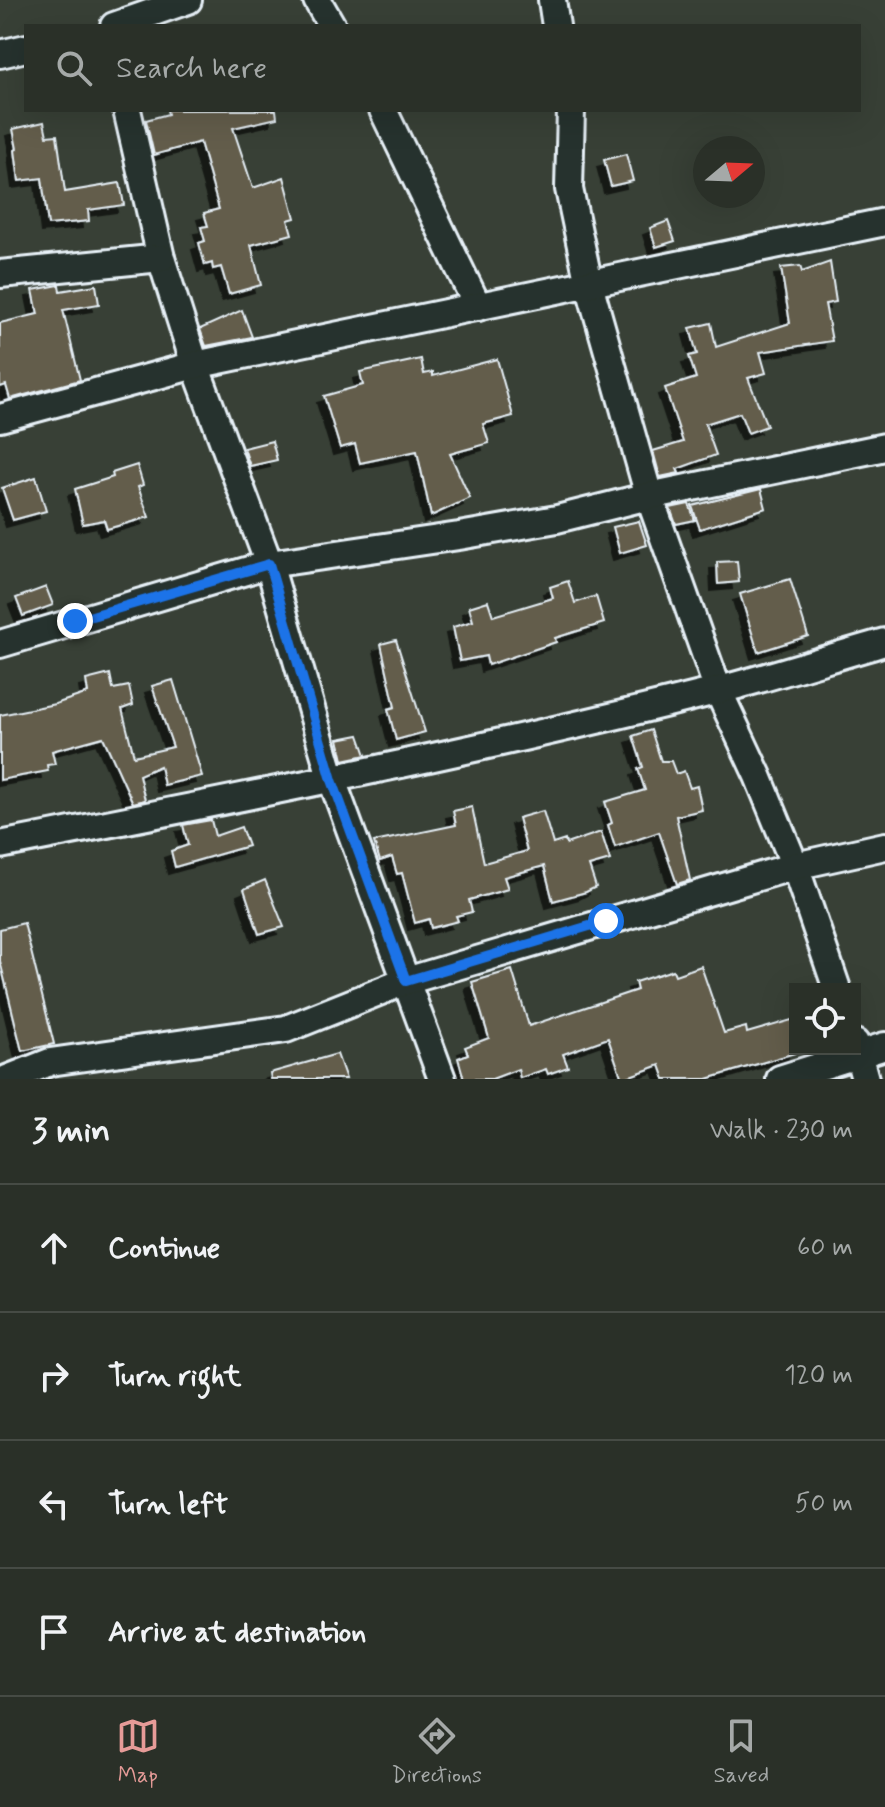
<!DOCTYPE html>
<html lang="en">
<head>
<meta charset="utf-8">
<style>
	body { margin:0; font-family:Mynerve,sans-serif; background:#323830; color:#f1f3f6 }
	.controls { position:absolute; right:24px; bottom:24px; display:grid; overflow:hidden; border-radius:0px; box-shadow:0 8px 32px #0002 }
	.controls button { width:72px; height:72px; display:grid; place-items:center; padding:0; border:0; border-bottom:2px solid #464b45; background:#2a3028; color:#f1f3f6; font:40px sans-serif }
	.compass { position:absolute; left:693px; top:136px; width:72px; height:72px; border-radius:50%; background:#2a3028; box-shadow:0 8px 32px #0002; rotate:71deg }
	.stop { position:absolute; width:24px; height:24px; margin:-18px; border:6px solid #1a73e8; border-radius:50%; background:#fff }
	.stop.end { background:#1a73e8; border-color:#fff; box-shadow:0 2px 8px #0008 }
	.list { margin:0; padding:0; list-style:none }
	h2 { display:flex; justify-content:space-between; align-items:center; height:104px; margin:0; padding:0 32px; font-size:34px }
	h2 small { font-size:26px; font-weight:400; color:#a5a9a8 }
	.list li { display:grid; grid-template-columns:52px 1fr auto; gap:24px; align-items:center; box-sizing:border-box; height:128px; padding:0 32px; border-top:2px solid #464b45 }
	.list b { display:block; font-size:30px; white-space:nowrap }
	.list em { font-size:26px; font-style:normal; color:#a5a9a8 }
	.icon { flex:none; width:44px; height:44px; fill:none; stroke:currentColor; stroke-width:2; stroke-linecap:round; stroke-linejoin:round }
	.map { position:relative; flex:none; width:885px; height:1079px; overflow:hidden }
	.search { position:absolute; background:#2a3028; box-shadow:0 8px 32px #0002; left:24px; right:24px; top:24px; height:88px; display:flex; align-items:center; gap:20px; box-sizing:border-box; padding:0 28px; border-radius:0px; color:#a5a9a8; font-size:30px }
	.sheet { height:616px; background:#2a3028 }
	nav { display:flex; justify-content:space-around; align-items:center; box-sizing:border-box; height:112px; border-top:2px solid #464b45; background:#2a3028; font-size:22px; color:#a5a9a8 }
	nav a { display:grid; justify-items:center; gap:4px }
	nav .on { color:#e69b98 }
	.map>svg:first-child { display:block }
	.building { fill:#635d4c; stroke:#e8f1f8; stroke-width:2; filter:url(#shadow) }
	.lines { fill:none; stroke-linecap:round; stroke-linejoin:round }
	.street-casing { stroke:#e8f1f8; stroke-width:32 }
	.street { stroke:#26332d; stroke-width:26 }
	.route { stroke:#1a73e8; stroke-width:10 }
</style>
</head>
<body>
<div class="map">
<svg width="885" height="1079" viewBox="0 0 885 1079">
	<defs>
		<filter id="shadow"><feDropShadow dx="-7" dy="7" stdDeviation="0" flood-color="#0009"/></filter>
	</defs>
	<rect width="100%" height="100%" fill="#384036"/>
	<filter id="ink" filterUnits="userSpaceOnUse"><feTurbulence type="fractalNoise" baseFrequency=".0125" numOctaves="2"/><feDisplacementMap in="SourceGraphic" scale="16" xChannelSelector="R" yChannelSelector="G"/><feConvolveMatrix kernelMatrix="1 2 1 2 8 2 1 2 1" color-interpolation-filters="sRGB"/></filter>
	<g filter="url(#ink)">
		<g class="building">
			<polygon points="167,110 276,110 277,118 233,128 253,188 284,177 295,218 288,220 292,234 251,245 261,285 229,294 221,267 213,269 212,263 205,265 199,243 205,241 201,227 208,226 204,213 219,209 200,142 154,155 146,120 168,114"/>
			<polygon points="44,122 47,136 57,135 65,192 120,183 124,205 88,210 89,221 48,225 42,178 19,181 15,150 17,149 13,129"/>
			<polygon points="626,154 633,181 611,186 604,160"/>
			<polygon points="668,221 675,241 656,247 650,228"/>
			<polygon points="830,262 836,302 825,304 832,341 760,352 766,373 748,378 767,426 748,433 740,413 705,424 716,455 677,469 679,473 660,477 653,451 683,442 665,388 696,378 689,356 697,354 690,328 711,323 716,347 790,323 781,268 800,266 802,272"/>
			<polygon points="59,285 60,291 96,285 99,304 63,310 80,380 10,399 6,385 0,387 0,323 38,314 33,290"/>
			<polygon points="242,310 252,337 206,346 200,329"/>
			<polygon points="421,359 424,374 433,372 433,376 497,359 513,416 483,424 489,443 450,454 470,498 431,516 417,451 360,463 355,444 340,448 324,396 363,385 360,372"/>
			<polygon points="272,441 277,460 250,466 244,448"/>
			<polygon points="137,465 143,485 138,487 149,517 107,529 104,520 83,524 75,489 113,477 112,473"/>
			<polygon points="36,477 46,511 13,520 2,488"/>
			<polygon points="761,489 766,508 700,529 692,506"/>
			<polygon points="689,504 695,520 676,524 670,508"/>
			<polygon points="639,521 647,545 620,553 613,527"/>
			<polygon points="737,561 739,582 718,584 717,562"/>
			<polygon points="790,579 808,636 758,652 740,594"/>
			<polygon points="568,581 575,603 596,596 604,623 555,638 556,642 488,665 486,656 460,661 453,627 473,621 469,607 488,601 493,616 553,598 550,587"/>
			<polygon points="46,587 53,605 23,616 16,598"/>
			<polygon points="396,640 425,732 396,740 388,709 395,707 381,644"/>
			<polygon points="110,674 113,689 129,686 133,705 122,709 134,756 173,747 152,686 173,680 202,776 164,785 160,766 139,775 145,800 133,803 103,737 52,751 55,764 47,765 48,771 0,780 0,715 55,704 88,693 86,680"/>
			<polygon points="651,730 661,761 671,761 676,774 684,771 690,788 697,786 702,810 676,816 690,880 677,884 659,832 615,847 608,825 612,823 605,802 645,790 638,769 643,767 633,736"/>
			<polygon points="359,735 366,755 343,760 338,739"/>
			<polygon points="472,807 484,863 527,851 518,818 543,811 553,844 565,840 566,844 601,832 610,860 589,866 596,887 586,892 553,901 544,866 504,877 508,889 469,900 472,912 456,916 458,921 431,928 429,919 415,923 402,873 397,874 392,857 380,861 374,842 456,825 453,811"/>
			<polygon points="211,820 215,836 241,827 248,846 175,867 171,851 188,845 183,825"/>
			<polygon points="265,880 284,927 259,934 244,889"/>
			<polygon points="24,923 54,1044 22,1051 0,961 0,929"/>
			<polygon points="701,966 724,1033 746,1027 747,1033 795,1019 795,1053 707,1079 665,1079 660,1065 622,1079 608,1038 563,1054 568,1067 548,1074 546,1069 520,1078 518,1069 492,1079 464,1079 458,1058 468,1054 465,1047 489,1038 472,982 512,970 529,1026 637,990 635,982 673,970 675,975"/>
			<polygon points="337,1054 346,1079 271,1079 270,1073"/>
		</g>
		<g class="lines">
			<defs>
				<g id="street">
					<polyline points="317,0 332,26"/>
					<polyline points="552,0 556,26"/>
					<polyline points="114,26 188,0"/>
					<polyline points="0,54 26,48"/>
					<polyline points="127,110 161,258 195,365 269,564 332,780 442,1079"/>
					<polyline points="383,110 478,307"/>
					<polyline points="571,110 569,189 589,284 649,496 718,690 758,776 795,866 837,989"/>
					<polyline points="0,274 161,258"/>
					<polyline points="0,418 195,365 885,222"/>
					<polyline points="0,644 269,564 459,536 557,519 649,496 885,447"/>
					<path d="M0 845C240 798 479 751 716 691 773 676 829 658 885 642"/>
					<polyline points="855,1043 865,1079"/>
					<polyline points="7,1079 50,1062 286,1029 406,981 795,866 885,846"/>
					<polyline points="780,1079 885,1046"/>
				</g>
			</defs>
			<use href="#street" class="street-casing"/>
			<use href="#street" class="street"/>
		</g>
	</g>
	<g class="lines" filter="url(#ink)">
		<polyline class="route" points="75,621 269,564 332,780 406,981 606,921"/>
	</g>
</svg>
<div class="controls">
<button><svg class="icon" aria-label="locate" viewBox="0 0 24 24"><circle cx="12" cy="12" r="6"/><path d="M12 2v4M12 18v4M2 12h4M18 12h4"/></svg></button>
</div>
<svg class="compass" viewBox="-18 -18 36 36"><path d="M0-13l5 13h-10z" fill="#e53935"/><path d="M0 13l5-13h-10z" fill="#a5a9a8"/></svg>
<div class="stop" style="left:606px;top:921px"></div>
<div class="stop end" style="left:75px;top:621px"></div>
<div class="search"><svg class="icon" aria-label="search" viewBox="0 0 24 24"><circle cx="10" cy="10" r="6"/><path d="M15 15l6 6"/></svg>Search here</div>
</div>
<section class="sheet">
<h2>3 min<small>Walk · 230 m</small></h2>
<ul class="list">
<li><svg class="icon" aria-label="ahead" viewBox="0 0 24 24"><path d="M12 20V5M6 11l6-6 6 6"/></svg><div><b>Continue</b></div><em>60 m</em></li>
<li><svg class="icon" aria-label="right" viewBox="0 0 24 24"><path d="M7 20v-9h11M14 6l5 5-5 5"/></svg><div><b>Turn right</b></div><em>120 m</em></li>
<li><svg class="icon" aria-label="left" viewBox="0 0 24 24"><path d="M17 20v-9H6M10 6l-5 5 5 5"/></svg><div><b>Turn left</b></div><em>50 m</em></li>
<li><svg class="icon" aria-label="arrive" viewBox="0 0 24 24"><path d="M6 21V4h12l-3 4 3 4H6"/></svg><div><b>Arrive at destination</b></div></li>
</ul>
</section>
<nav>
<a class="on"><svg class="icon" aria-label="map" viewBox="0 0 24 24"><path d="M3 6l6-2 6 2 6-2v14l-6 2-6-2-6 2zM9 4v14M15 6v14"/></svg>Map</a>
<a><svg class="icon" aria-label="directions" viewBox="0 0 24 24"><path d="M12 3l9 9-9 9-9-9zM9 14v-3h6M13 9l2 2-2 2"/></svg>Directions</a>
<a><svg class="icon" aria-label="saved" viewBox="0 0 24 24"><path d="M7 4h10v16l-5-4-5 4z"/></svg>Saved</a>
</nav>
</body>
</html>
